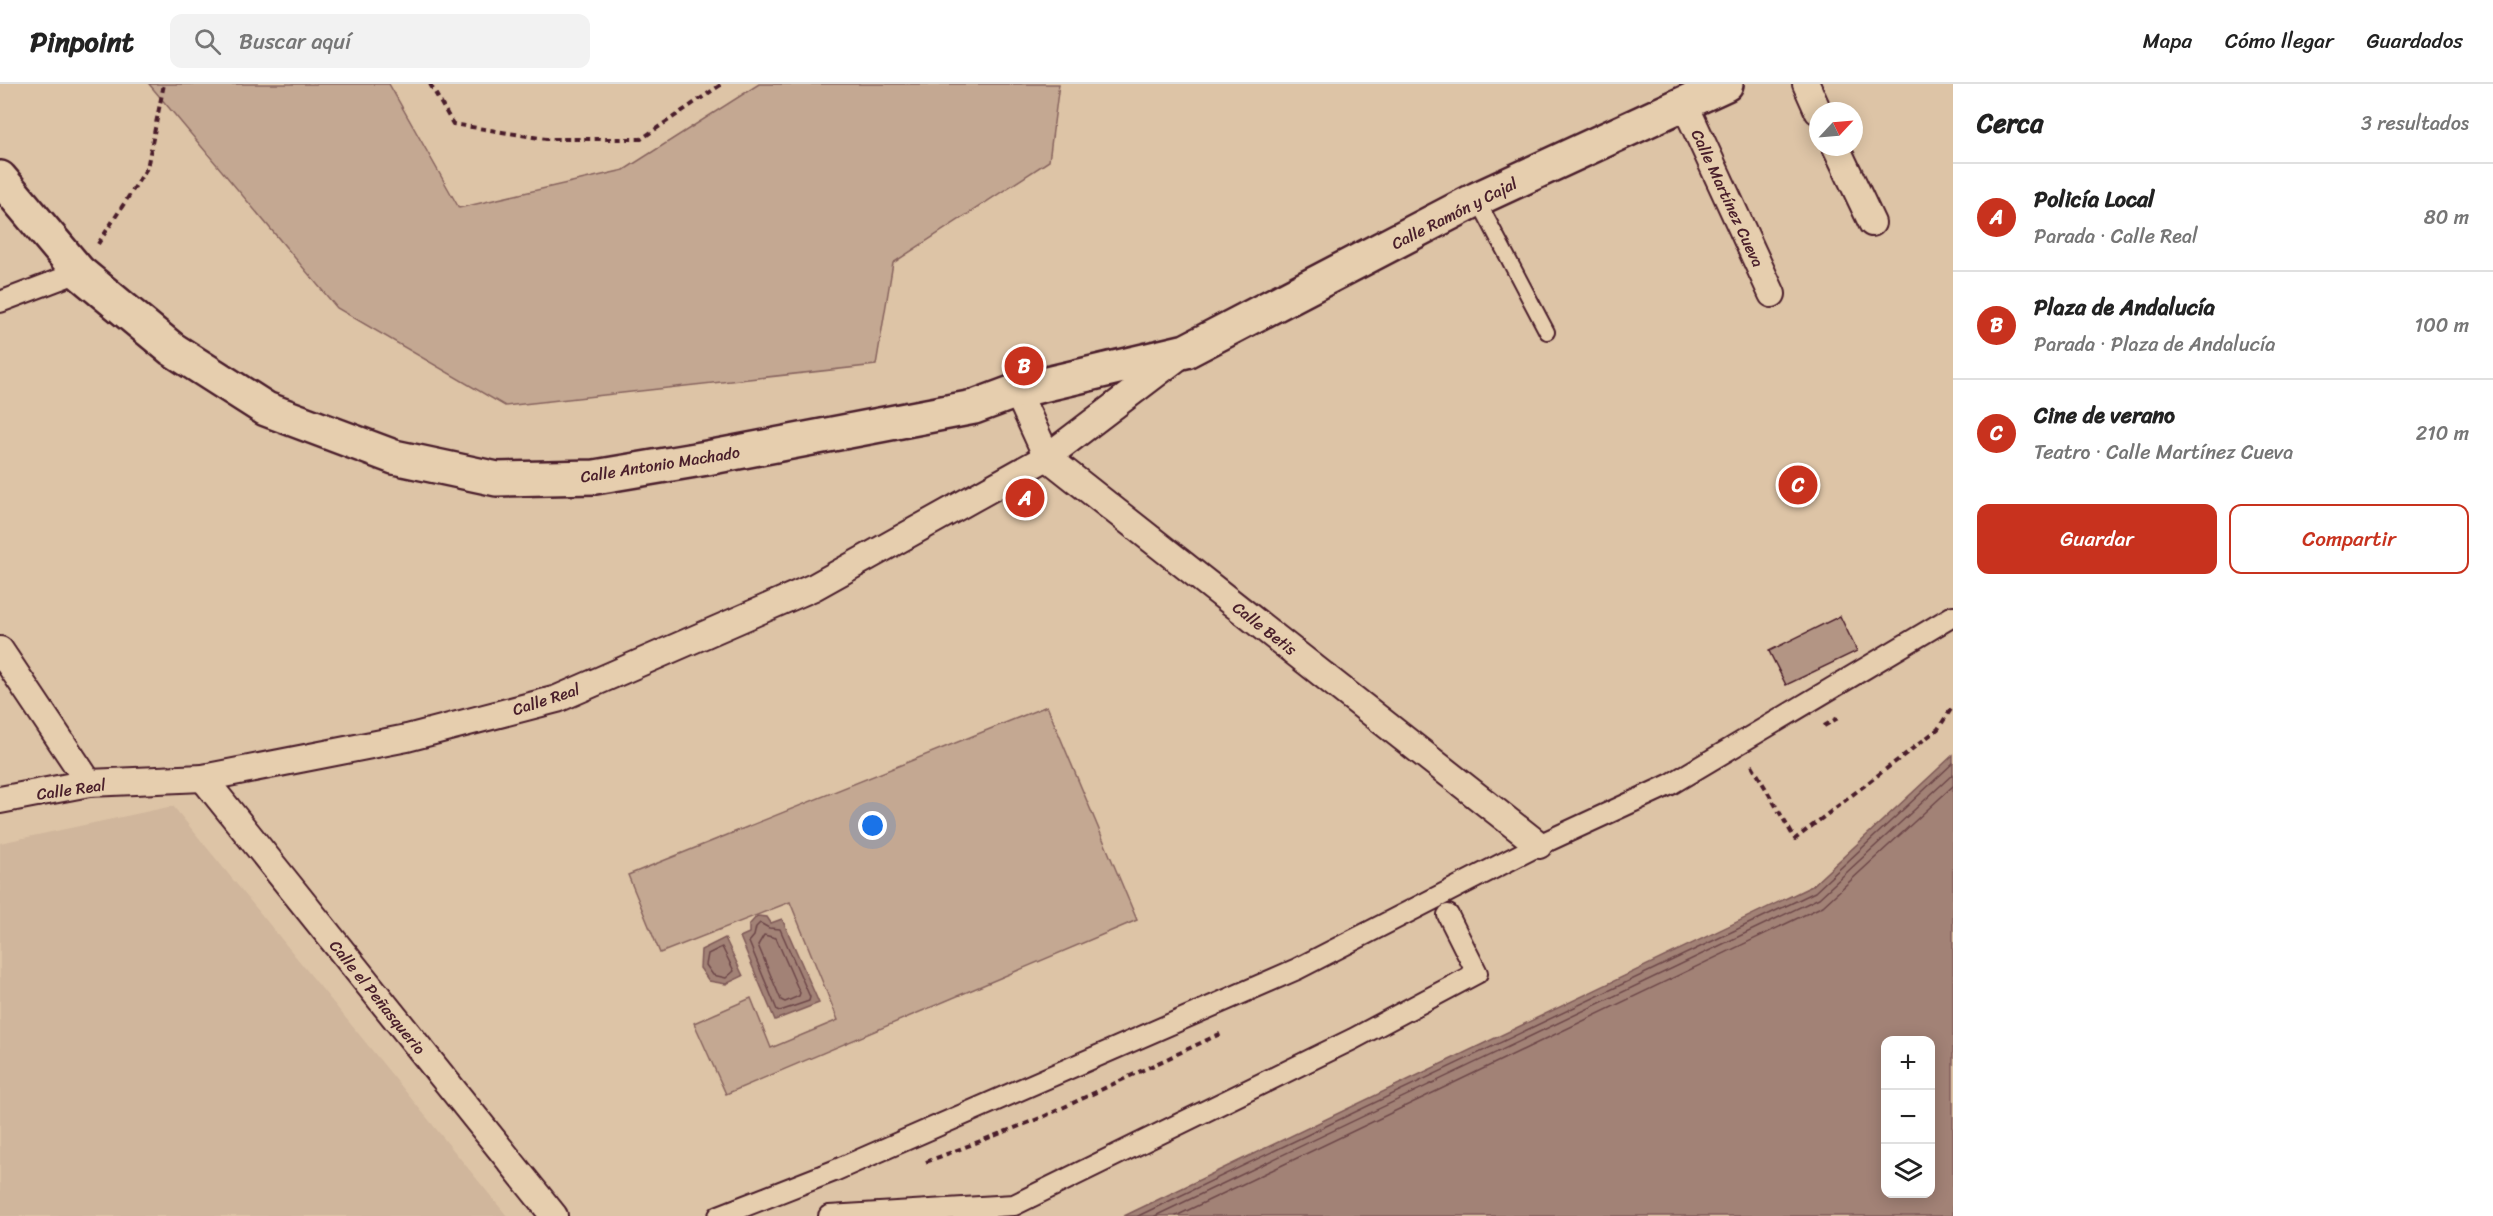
<!DOCTYPE html>
<html lang="es">
<head>
<meta charset="utf-8">
<style>
	body { margin:0; font-family:Sriracha,sans-serif; background:#f2f2f2; color:#222 }
	.controls { position:absolute; right:18px; bottom:18px; display:grid; overflow:hidden; border-radius:12px; box-shadow:0 3px 15px #0003 }
	.controls button { width:54px; height:54px; display:grid; place-items:center; padding:0; border:0; border-bottom:2px solid #e0e0e0; background:#fff; color:#222; font:30px sans-serif }
	.compass { position:absolute; left:1809px; top:18px; width:54px; height:54px; border-radius:50%; background:#fff; box-shadow:0 3px 15px #0003; rotate:64deg }
	.you { position:absolute; left:873px; top:742px; width:21px; height:21px; margin:-15px; border:4px solid #fff; border-radius:50%; background:#1a73e8; box-shadow:0 0 0 9px #1a73e833 }
	.badge { display:grid; place-items:center; width:39px; height:39px; border-radius:50%; background:#c8321e; color:#fff; font-size:20px; font-weight:700 }
	.pin { position:absolute; translate:-50% -50%; border:3px solid #fff; box-shadow:0 2px 6px #0006 }
	.list { margin:0; padding:0; list-style:none }
	h2 { display:flex; justify-content:space-between; align-items:center; height:78px; margin:0; padding:0 24px; font-size:26px }
	h2 small { font-size:20px; font-weight:400; color:#767676 }
	.list li { display:grid; grid-template-columns:39px 1fr auto; gap:18px; align-items:center; box-sizing:border-box; height:108px; padding:0 24px; border-top:2px solid #e0e0e0 }
	.list b { display:block; font-size:22px; white-space:nowrap }
	.list p { margin:0; font-size:20px; white-space:nowrap; color:#767676 }
	.list em { font-size:20px; font-style:normal; color:#767676 }
	.actions { display:flex; gap:12px; padding:18px 24px }
	.actions a { flex:1; padding:14px 0; border:2px solid #c8321e; border-radius:12px; text-align:center; font-size:21px; color:#c8321e }
	.actions .main { background:#c8321e; color:#fff }
	.icon { flex:none; width:33px; height:33px; fill:none; stroke:currentColor; stroke-width:2; stroke-linecap:round; stroke-linejoin:round }
	.map { position:relative; flex:none; width:1953px; height:1132px; overflow:hidden }
	header { display:flex; align-items:center; gap:36px; box-sizing:border-box; height:84px; padding:0 30px; background:#fff; border-bottom:2px solid #e0e0e0 }
	header strong { font-size:28px }
	nav { display:flex; gap:33px; margin-inline-start:auto; font-size:21px }
	.search { width:420px; height:54px; background:#f2f2f2; display:flex; align-items:center; gap:15px; box-sizing:border-box; padding:0 21px; border-radius:12px; color:#767676; font-size:22px }
	main { display:flex }
	aside { flex:1; background:#fff }
	.map>svg:first-child { display:block }
	.built { fill:#d0b69c }
	.green { fill:#c4a892; stroke:#87645e; stroke-width:1.5 }
	.water { fill:#a28276; stroke:#7f5a58; stroke-width:1.5; fill-rule:evenodd }
	.lines { fill:none; stroke-linecap:round; stroke-linejoin:round }
	.shore { stroke:#6d4749; stroke-width:1.5 }
	.building { fill:#b39584; stroke:#4a1f2b; stroke-width:1.5 }
	.service-casing { stroke:#4a1f2b; stroke-width:18 }
	.pedestrian-casing { stroke:#4a1f2b; stroke-width:24 }
	.minor-casing { stroke:#4a1f2b; stroke-width:30 }
	.secondary-casing { stroke:#4a1f2b; stroke-width:38 }
	.path { stroke:#4a1f2b; stroke-width:4; stroke-dasharray:6 4.5; stroke-linecap:butt }
	.service { stroke:#e6ceae; stroke-width:14 }
	.pedestrian { stroke:#e6ceae; stroke-width:20 }
	.minor { stroke:#e6ceae; stroke-width:26 }
	.secondary { stroke:#e6ceae; stroke-width:33 }
	.labels { text-anchor:middle; stroke-width:6; stroke-linejoin:round; paint-order:stroke }
	.street-label { font-size:16px; fill:#4a1f2b; stroke:#e6ceae }
</style>
</head>
<body>
<header>
<strong>Pinpoint</strong>
<div class="search"><svg class="icon" aria-label="search" viewBox="0 0 24 24"><circle cx="10" cy="10" r="6"/><path d="M15 15l6 6"/></svg>Buscar aquí</div>
<nav><a>Mapa</a><a>Cómo llegar</a><a>Guardados</a></nav>
</header>
<main>
<div class="map">
<svg width="1953" height="1132" viewBox="0 0 1953 1132">
	<rect width="100%" height="100%" fill="#ddc4a6"/>
	<filter id="ink" filterUnits="userSpaceOnUse"><feTurbulence type="fractalNoise" baseFrequency=".0167" numOctaves="2"/><feDisplacementMap in="SourceGraphic" scale="12" xChannelSelector="R" yChannelSelector="G"/><feConvolveMatrix kernelMatrix="1 2 1 2 8 2 1 2 1" color-interpolation-filters="sRGB"/></filter>
	<g filter="url(#ink)">
		<polygon class="built" points="173,722 507,1132 0,1132 0,759"/>
		<g class="green">
			<polygon points="149,0 389,0 459,124 624,86 759,0 1059,0 1049,77 893,179 876,281 505,322 337,224"/>
			<polygon points="1047,622 1137,836 726,1010 694,939 751,914 771,964 838,936 790,818 660,869 628,791"/>
		</g>
		<g class="water">
			<path d="M1953 671V1132H1124L1812 802ZM1930 956V1110H1886V956Z"/>
			<polygon points="757,832 767,833 771,839 782,835 819,919 775,936 740,853 749,849 749,841"/>
			<polygon points="725,854 743,892 726,900 709,897 700,884 701,866"/>
		</g>
		<g class="lines">
			<g class="shore">
				<polygon points="760,839 769,844 780,845 810,913 809,917 780,927 777,926 749,858 754,852 756,843"/>
				<polygon points="764,851 776,854 800,909 799,912 785,918 781,916 758,861"/>
				<polygon points="722,863 734,887 726,894 713,891 706,881 708,870"/>
				<polyline points="1138,1132 1815,808 1953,679"/>
				<polyline points="1155,1132 1819,814 1953,690"/>
				<polyline points="1176,1132 1823,822 1953,702"/>
			</g>
		</g>
		<polygon class="building" points="1840,532 1857,567 1786,601 1769,567"/>
		<g class="lines">
			<defs>
				<polyline id="service" points="1477,115 1547,248"/>
				<g id="pedestrian">
					<polyline points="0,218 79,188"/>
					<polyline points="719,1132 834,1087 1297,885 1539,761 1671,700 1953,532"/>
					<polyline points="829,1132 1014,1121 1353,955 1477,889 1448,831"/>
				</g>
				<g id="minor">
					<polyline points="1806,0 1818,27"/>
					<polyline points="1684,19 1772,210"/>
					<polyline points="1836,63 1872,139"/>
					<polyline points="1017,307 1047,373 1539,761"/>
					<polyline points="0,566 89,699"/>
					<polyline points="203,694 554,1132"/>
					<polyline points="0,716 89,699 203,694 407,654 557,615 814,503 1047,373 1181,271"/>
				</g>
				<polyline id="secondary" points="0,94 79,188 172,265 266,325 394,373 497,395 595,393 707,374 974,323 1017,307 1186,267 1477,115 1726,0"/>
			</defs>
			<use href="#service" class="service-casing"/>
			<use href="#pedestrian" class="pedestrian-casing"/>
			<use href="#minor" class="minor-casing"/>
			<use href="#secondary" class="secondary-casing"/>
			<g class="path">
				<polyline points="430,0 453,40 546,55 641,55 722,0"/>
				<polyline points="98,160 147,84 164,0"/>
				<polyline points="1824,642 1838,634"/>
				<polyline points="1752,681 1795,755 1938,645 1953,622"/>
				<polyline points="926,1078 1043,1033 1224,948"/>
			</g>
			<use href="#service" class="service"/>
			<use href="#pedestrian" class="pedestrian"/>
			<use href="#minor" class="minor"/>
			<use href="#secondary" class="secondary"/>
		</g>
	</g>
	<g class="labels">
		<g class="street-label">
			<text transform="translate(1728 114) rotate(65)" y="6">Calle Martínez Cueva</text>
			<text transform="translate(1454 129) rotate(-27)" y="6">Calle Ramón y Cajal</text>
			<text transform="translate(660 380) rotate(-9)" y="6">Calle Antonio Machado</text>
			<text transform="translate(1265 544) rotate(38)" y="6">Calle Betis</text>
			<text transform="translate(546 615) rotate(-18)" y="6">Calle Real</text>
			<text transform="translate(71 705) rotate(-8)" y="6">Calle Real</text>
			<text transform="translate(378 913) rotate(51)" y="6">Calle el Peñasquerio</text>
		</g>
	</g>
</svg>
<div class="controls">
<button>+</button>
<button>−</button>
<button><svg class="icon" aria-label="layers" viewBox="0 0 24 24"><path d="M12 4l9 5-9 5-9-5zM3 14l9 5 9-5"/></svg></button>
</div>
<svg class="compass" viewBox="-18 -18 36 36"><path d="M0-13l5 13h-10z" fill="#e53935"/><path d="M0 13l5-13h-10z" fill="#767676"/></svg>
<div class="you"></div>
<div class="pin badge" style="left:1025px;top:414px">A</div>
<div class="pin badge" style="left:1024px;top:282px">B</div>
<div class="pin badge" style="left:1798px;top:401px">C</div>
</div>
<aside>
<h2>Cerca<small>3 resultados</small></h2>
<ul class="list">
<li><span class="badge">A</span><div><b>Policía Local</b><p>Parada · Calle Real</p></div><em>80 m</em></li>
<li><span class="badge">B</span><div><b>Plaza de Andalucía</b><p>Parada · Plaza de Andalucía</p></div><em>100 m</em></li>
<li><span class="badge">C</span><div><b>Cine de verano</b><p>Teatro · Calle Martínez Cueva</p></div><em>210 m</em></li>
</ul>
<div class="actions"><a class="main">Guardar</a><a>Compartir</a></div>
</aside>
</main>
</body>
</html>
